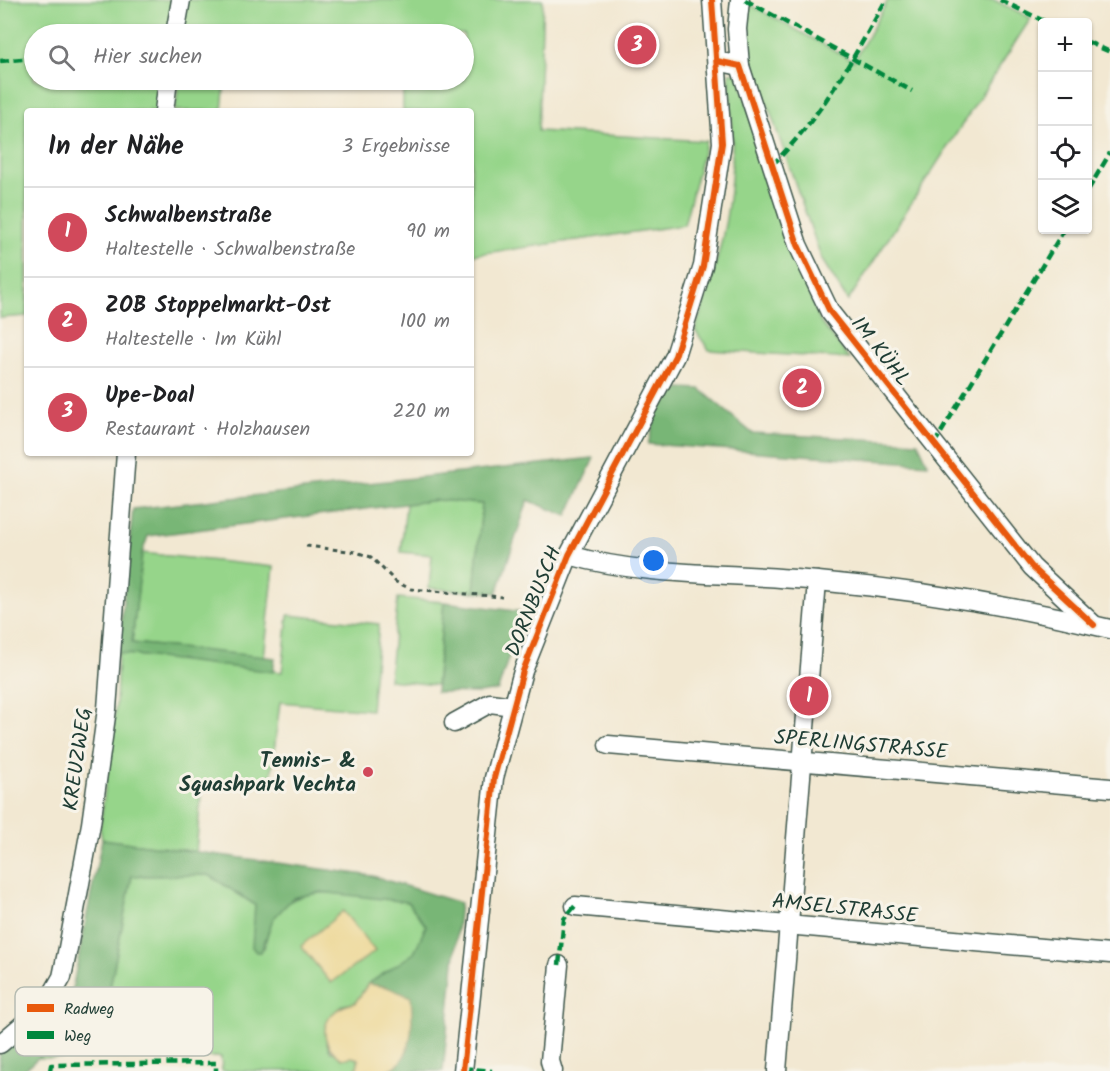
<!DOCTYPE html>
<html lang="de">
<head>
<meta charset="utf-8">
<style>
	body { margin:0; font-family:Kalam,sans-serif; background:#f6f6f6; color:#202124 }
	.controls { position:absolute; right:18px; top:18px; display:grid; overflow:hidden; border-radius:6px; box-shadow:0 2px 4px #0004 }
	.controls button { width:54px; height:54px; display:grid; place-items:center; padding:0; border:0; border-bottom:2px solid #e0e0e0; background:#fff; color:#202124; font:30px sans-serif }
	.you { position:absolute; left:654px; top:561px; width:21px; height:21px; margin:-15px; border:4px solid #fff; border-radius:50%; background:#1a73e8; box-shadow:0 0 0 9px #1a73e833 }
	.badge { display:grid; place-items:center; width:39px; height:39px; border-radius:50%; background:#d1495b; color:#fff; font-size:20px; font-weight:700 }
	.pin { position:absolute; translate:-50% -50%; border:3px solid #fff; box-shadow:0 2px 6px #0006 }
	.list { margin:0; padding:0; list-style:none }
	h2 { display:flex; justify-content:space-between; align-items:center; height:78px; margin:0; padding:0 24px; font-size:26px }
	h2 small { font-size:20px; font-weight:400; color:#757577 }
	.list li { display:grid; grid-template-columns:39px 1fr auto; gap:18px; align-items:center; box-sizing:border-box; height:90px; padding:0 24px; border-top:2px solid #e0e0e0 }
	.list b { display:block; font-size:22px; white-space:nowrap }
	.list p { margin:0; font-size:20px; white-space:nowrap; color:#757577 }
	.list em { font-size:20px; font-style:normal; color:#757577 }
	.icon { flex:none; width:33px; height:33px; fill:none; stroke:currentColor; stroke-width:2; stroke-linecap:round; stroke-linejoin:round }
	.map { position:relative; flex:none; width:1110px; height:1071px; overflow:hidden }
	.search { position:absolute; background:#fff; box-shadow:0 2px 4px #0004; left:24px; top:24px; width:450px; height:66px; display:flex; align-items:center; gap:15px; box-sizing:border-box; padding:0 21px; border-radius:33px; color:#757577; font-size:22px }
	.panel { position:absolute; background:#fff; box-shadow:0 2px 4px #0004; left:24px; top:108px; width:450px; height:348px; border-radius:6px }
	.map>svg:first-child { display:block }
	.green { fill:#96d58a; stroke:#5a895f; stroke-width:1.5 }
	.forest { fill:#78b676; stroke:#4c7a55; stroke-width:1.5 }
	.sand { fill:#eeda9e; stroke:#868c69; stroke-width:1.5 }
	.lines { fill:none; stroke-linecap:round; stroke-linejoin:round }
	.minor-casing { stroke:#3f574c; stroke-width:21 }
	.path { stroke:#3f574c; stroke-width:3; stroke-dasharray:4.5 4.5; stroke-linecap:butt }
	.minor { stroke:#fff; stroke-width:18 }
	.quiet { stroke:#00873e; stroke-width:4.5; stroke-dasharray:9 4.5; stroke-linecap:butt }
	.cycleway-casing { stroke:#f7f3e8; stroke-width:10 }
	.cycleway { stroke:#e8590c; stroke-width:6 }
	.poi-dot { fill:#d1495b; stroke:#f7f3e8; stroke-width:2 }
	.labels { text-anchor:middle; stroke-width:6; stroke-linejoin:round; paint-order:stroke }
	.street-label { font-size:21px; fill:#1f3d34; stroke:#f7f3e8 }
	.poi-label { font-size:21px; font-weight:bold; fill:#1f3d34; stroke:#f7f3e8; text-anchor:end }
	.key { fill:#f7f3e8; stroke:#b6bcb2; stroke-width:1.5 }
	.key-label { font-size:16px; fill:#1f3d34 }
</style>
</head>
<body>
<div class="map">
<svg width="1110" height="1071" viewBox="0 0 1110 1071">
	<rect width="100%" height="100%" fill="#f7f3e8"/>
	<filter id="ink" filterUnits="userSpaceOnUse"><feTurbulence type="fractalNoise" baseFrequency=".0167" numOctaves="2"/><feDisplacementMap in="SourceGraphic" scale="12" xChannelSelector="R" yChannelSelector="G"/><feConvolveMatrix kernelMatrix="1 2 1 2 8 2 1 2 1" color-interpolation-filters="sRGB"/></filter>
	<filter id="wash" filterUnits="userSpaceOnUse"><feTurbulence type="fractalNoise" baseFrequency=".008" numOctaves="4" result="noise"/><feDisplacementMap in="SourceGraphic" scale="24" xChannelSelector="R" yChannelSelector="G"/><feGaussianBlur stdDeviation="1.35" result="paint"/><feColorMatrix in="noise" values="0 0 0 0 0 0 0 0 0 0 0 0 0 0 0 0 0 1.4 0 .05"/><feComposite in="paint" operator="in"/></filter>
	<g filter="url(#wash)">
		<rect width="100%" height="100%" fill="#f2e8d2"/>
		<g class="green">
			<polygon points="0,0 543,0 538,131 706,141 684,225 471,255 471,111 403,111 403,80 464,80 464,34 34,34 34,80 164,80 159,111 27,111 27,316 0,318"/>
			<polygon points="888,0 994,0 1031,18 848,301 822,260 750,54 747,3 854,61"/>
			<path d="M729 73H738L793 254 821 323 850 359 709 350 695 330C709 289 722 249 728 206 735 162 732 118 729 73Z"/>
			<polygon points="179,80 225,80 222,111 175,111"/>
			<polygon points="437,500 482,504 474,592 429,588 432,555 401,552 406,504"/>
			<polygon points="142,553 274,567 264,658 132,643"/>
			<polygon points="398,598 444,602 436,685 389,680"/>
			<polygon points="288,615 379,624 371,710 280,702 270,786 202,782 196,852 102,839 100,828 116,704 118,653 282,672"/>
			<path d="M210 875 255 904V922L264 948C267 939 268 928 272 920 294 876 369 897 408 902L426 926 414 954 368 984 355 1003 343 1005C330 1021 320 1031 330 1051L359 1059 356 1071H222L221 1057 38 1058 60 1039 104 1018 132 876Z"/>
		</g>
		<g class="forest">
			<polygon points="680,388 700,389 752,433 918,442 928,464 648,444 660,400"/>
			<polygon points="594,458 567,516 528,500 497,593 474,592 482,504 437,500 148,536 142,553 132,643 275,658 273,672 118,653 133,509"/>
			<polygon points="444,602 523,612 498,690 479,693 436,692"/>
			<polygon points="102,839 373,876 460,903 443,1071 386,1071 402,1060 387,987 368,984 414,953 426,926 408,902 321,892 293,898 273,919 261,952 256,952 252,947 255,905 209,875 132,876 104,1018 60,1039 23,1071 0,1071 0,1054 60,1009 72,990"/>
		</g>
		<g class="sand">
			<polygon points="343,911 375,951 331,983 301,946"/>
			<path d="M368 984 387 987 411 997C413 1020 415 1064 385 1071 376 1071 365 1071 356 1071L359 1059 352 1057 342 1059C313 1040 323 1008 355 1003Z"/>
		</g>
	</g>
	<g filter="url(#ink)">
		<g class="lines">
			<defs>
				<g id="minor">
					<polyline points="740,0 737,29 740,66"/>
					<polyline points="175,34 181,0"/>
					<polyline points="717,61 740,66 798,245 830,312 1032,567 1094,625"/>
					<polyline points="164,111 168,80"/>
					<path d="M569 555C649 578 735 572 818 581 915 590 1015 606 1110 629"/>
					<polyline points="454,723 490,703 513,706"/>
					<polyline points="608,745 1110,788"/>
					<polyline points="575,906 1110,954"/>
					<polyline points="0,1044 46,1005 62,977 68,948 91,824 107,709 126,453"/>
					<polyline points="463,1071 494,778 523,671 569,555 675,356 703,266 722,143 712,0"/>
					<polyline points="553,1071 550,1061 559,965"/>
					<polyline points="777,1071 817,581"/>
				</g>
			</defs>
			<use href="#minor" class="minor-casing"/>
			<polyline class="path" points="306,546 356,552 371,557 396,582 411,589 502,597"/>
			<use href="#minor" class="minor"/>
			<g class="quiet">
				<polyline points="745,0 912,91"/>
				<polyline points="1000,0 1046,22"/>
				<polyline points="1088,42 1110,52"/>
				<polyline points="0,61 34,58"/>
				<path d="M772 165C821 117 853 59 886 0"/>
				<polyline points="1088,190 1110,153"/>
				<polyline points="934,444 1064,230"/>
				<polyline points="559,965 564,919 575,906"/>
				<polyline points="463,1068 492,1071"/>
				<polyline points="50,1071 51,1065 216,1063 216,1071"/>
			</g>
			<defs>
				<g id="cycleway">
					<polyline points="717,61 740,66 798,245 830,312 1032,567 1094,625"/>
					<polyline points="463,1071 494,778 523,671 569,555 675,356 703,266 722,143 712,0"/>
				</g>
			</defs>
			<use href="#cycleway" class="cycleway-casing"/>
			<use href="#cycleway" class="cycleway"/>
		</g>
	</g>
	<circle class="poi-dot" cx="368" cy="772" r="6"/>
	<g class="labels">
		<g class="street-label">
			<text transform="translate(881 351) rotate(52)" y="7">IM KÜHL</text>
			<text transform="translate(533 601) rotate(-68)" y="7">DORNBUSCH</text>
			<text transform="translate(861 744) rotate(5)" y="7">SPERLINGSTRASSE</text>
			<text transform="translate(77 759) rotate(-82)" y="7">KREUZWEG</text>
			<text transform="translate(845 908) rotate(6)" y="7">AMSELSTRASSE</text>
		</g>
		<g class="poi-label">
			<text x="356" y="767">Tennis- &amp;<tspan x="356" dy="24">Squashpark Vechta</tspan></text>
		</g>
	</g>
	<rect x="15" y="987" width="198" height="69" rx="9" class="key"/>
	<rect x="27" y="1004" width="27" height="8" fill="#e8590c"/>
	<rect x="27" y="1031" width="27" height="8" fill="#00873e"/>
	<g class="key-label">
		<text x="64" y="1014">Radweg</text>
		<text x="64" y="1041">Weg</text>
	</g>
</svg>
<div class="controls">
<button>+</button>
<button>−</button>
<button><svg class="icon" aria-label="locate" viewBox="0 0 24 24"><circle cx="12" cy="12" r="6"/><path d="M12 2v4M12 18v4M2 12h4M18 12h4"/></svg></button>
<button><svg class="icon" aria-label="layers" viewBox="0 0 24 24"><path d="M12 4l9 5-9 5-9-5zM3 14l9 5 9-5"/></svg></button>
</div>
<div class="you"></div>
<div class="pin badge" style="left:809px;top:696px">1</div>
<div class="pin badge" style="left:802px;top:388px">2</div>
<div class="pin badge" style="left:637px;top:45px">3</div>
<div class="search"><svg class="icon" aria-label="search" viewBox="0 0 24 24"><circle cx="10" cy="10" r="6"/><path d="M15 15l6 6"/></svg>Hier suchen</div>
<section class="panel">
<h2>In der Nähe<small>3 Ergebnisse</small></h2>
<ul class="list">
<li><span class="badge">1</span><div><b>Schwalbenstraße</b><p>Haltestelle · Schwalbenstraße</p></div><em>90 m</em></li>
<li><span class="badge">2</span><div><b>ZOB Stoppelmarkt-Ost</b><p>Haltestelle · Im Kühl</p></div><em>100 m</em></li>
<li><span class="badge">3</span><div><b>Upe-Doal</b><p>Restaurant · Holzhausen</p></div><em>220 m</em></li>
</ul>
</section>
</div>
</body>
</html>
